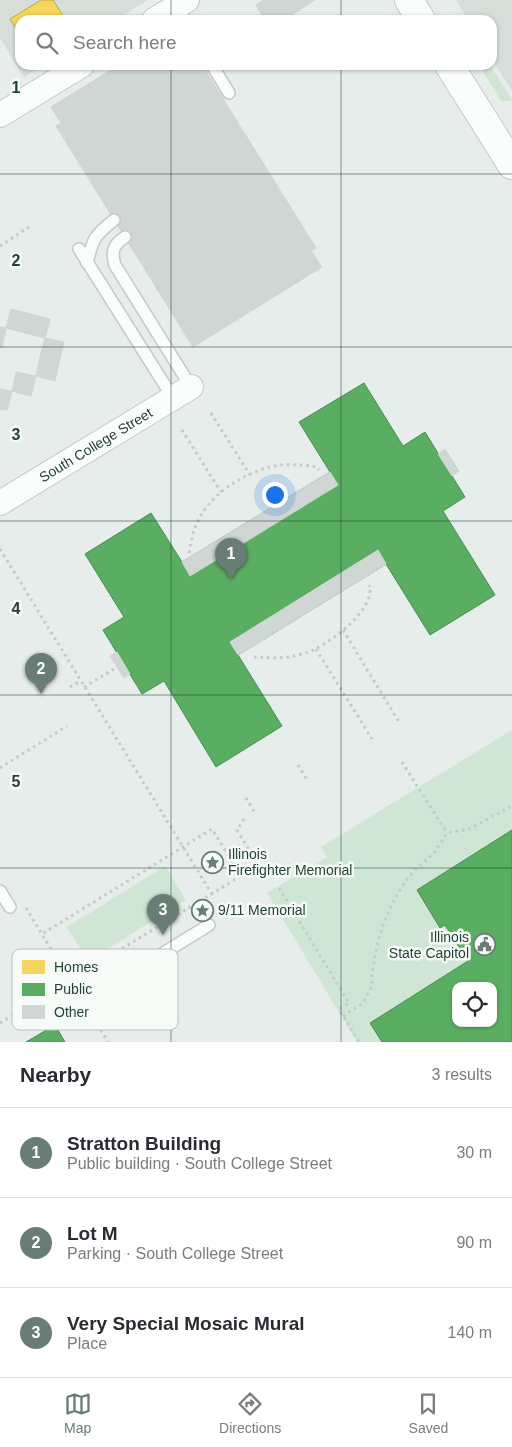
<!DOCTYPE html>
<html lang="en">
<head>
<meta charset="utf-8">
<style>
	body { margin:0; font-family:Helvetica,sans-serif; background:#f2f2f3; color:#2b2b33 }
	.controls { position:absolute; right:15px; bottom:15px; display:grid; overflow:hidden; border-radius:10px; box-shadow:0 1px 4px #0004 }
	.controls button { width:45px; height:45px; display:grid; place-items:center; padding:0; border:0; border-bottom:1px solid #e1e1e2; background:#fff; color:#2b2b33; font:25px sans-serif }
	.you { position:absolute; left:274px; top:494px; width:18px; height:18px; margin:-12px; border:4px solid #fff; border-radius:50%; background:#1a73e8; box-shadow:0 0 0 8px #1a73e833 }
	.badge { display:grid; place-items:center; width:32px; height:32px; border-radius:50%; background:#687e75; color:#fff; font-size:16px; font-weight:700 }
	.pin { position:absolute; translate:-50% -41px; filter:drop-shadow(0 1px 2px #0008) }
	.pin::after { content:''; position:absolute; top:26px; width:18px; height:15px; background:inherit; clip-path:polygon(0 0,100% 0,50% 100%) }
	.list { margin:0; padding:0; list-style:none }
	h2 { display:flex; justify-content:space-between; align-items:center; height:65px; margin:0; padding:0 20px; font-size:21px }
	h2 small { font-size:16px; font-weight:400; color:#7c7c81 }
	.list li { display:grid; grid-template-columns:32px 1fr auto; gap:15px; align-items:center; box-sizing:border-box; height:90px; padding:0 20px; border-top:1px solid #e1e1e2 }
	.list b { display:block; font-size:19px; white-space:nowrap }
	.list p { margin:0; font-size:16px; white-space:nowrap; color:#7c7c81 }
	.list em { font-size:16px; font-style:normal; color:#7c7c81 }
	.icon { flex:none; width:28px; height:28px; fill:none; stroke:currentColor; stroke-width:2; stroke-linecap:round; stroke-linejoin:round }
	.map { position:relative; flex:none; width:512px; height:1042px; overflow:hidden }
	.search { position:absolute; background:#fff; box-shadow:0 1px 4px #0004; left:15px; right:15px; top:15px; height:55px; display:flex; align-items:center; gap:12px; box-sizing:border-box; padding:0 18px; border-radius:15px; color:#7c7c81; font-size:19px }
	.sheet { height:335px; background:#fff }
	nav { display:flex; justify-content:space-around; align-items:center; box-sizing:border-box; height:70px; border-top:1px solid #e1e1e2; background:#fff; font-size:14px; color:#7c7c81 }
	nav a { display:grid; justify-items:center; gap:2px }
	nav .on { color:#687e75 }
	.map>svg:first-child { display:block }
	.built { fill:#d5ded9 }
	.green { fill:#d0e6d4; fill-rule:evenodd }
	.homes { fill:#f6d55c; stroke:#b7a951 }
	.public { fill:#5aae61; stroke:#4a8e54; fill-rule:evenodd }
	.building { fill:#cfd6d3; stroke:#cfd6d2 }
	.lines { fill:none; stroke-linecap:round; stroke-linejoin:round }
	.service-casing { stroke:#c4cac7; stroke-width:14 }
	.minor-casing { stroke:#c4cac7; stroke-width:26 }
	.tertiary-casing { stroke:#c4cac7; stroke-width:30 }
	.path { stroke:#c2ccc7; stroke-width:3; stroke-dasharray:2.5 4; stroke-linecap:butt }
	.service { stroke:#fbfcfc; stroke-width:11 }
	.minor { stroke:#fbfcfc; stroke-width:24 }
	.tertiary { stroke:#fbfcfc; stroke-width:28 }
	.grid { fill:none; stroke:#234236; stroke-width:1; stroke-opacity:0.55 }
	.labels { text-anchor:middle; stroke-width:5; stroke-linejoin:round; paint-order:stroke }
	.street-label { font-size:14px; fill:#234236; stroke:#f6fbf8 }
	.poi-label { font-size:14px; fill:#234236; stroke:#f6fbf8; text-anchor:start }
	.key { fill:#f6fbf8; stroke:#b7c4be; stroke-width:1 }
	.key-label { font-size:14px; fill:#234236 }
	.grid-label { font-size:16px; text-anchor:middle; font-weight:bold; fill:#234236; stroke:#f6fbf8; stroke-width:5; stroke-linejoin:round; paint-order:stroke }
</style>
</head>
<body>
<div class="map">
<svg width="512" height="1042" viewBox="0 0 512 1042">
	<rect width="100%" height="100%" fill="#e7edea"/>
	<g class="built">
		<polygon points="0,0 148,0 115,20 20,20 20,65 43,65 24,77 0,38"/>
		<polygon points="456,0 512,0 512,91 492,59 492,20 468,20"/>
	</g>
	<g class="green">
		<polygon points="479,65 490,65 512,100 509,101 501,101"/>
		<path d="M512 730V1042H357L267 893 327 857 321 847ZM456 986H493V1023H456Z"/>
		<polygon points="165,866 186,900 88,961 67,927"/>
	</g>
	<polygon class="homes" points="41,0 53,0 66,20 20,20 20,35 10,19"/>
	<g class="public">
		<polygon points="364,383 403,446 425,432 452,476 465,497 443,511 495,595 430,635 386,564 238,655 282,726 216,767 164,681 142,694 103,630 124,617 85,554 151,513 182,562 330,472 299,422"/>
		<path d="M512 830V1042H382L370 1023 468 961 445 925 440 928 417 890ZM456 986H493V1023H456Z"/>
		<polygon points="55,1025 65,1042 26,1042"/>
	</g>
	<g class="building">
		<polygon points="263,0 315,0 287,18 288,20 265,20 256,5"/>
		<polygon points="119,65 202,65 316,248 311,251 322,267 193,347 56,126 61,123 51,107"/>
		<polygon points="11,309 30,314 25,333 6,328"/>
		<polygon points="30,314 50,319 45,338 25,333"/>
		<polygon points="0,327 6,328 2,348 0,347"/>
		<polygon points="45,338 64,342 59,362 40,357"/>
		<polygon points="40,357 59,362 55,381 36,376"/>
		<polygon points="16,372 36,376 31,396 12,391"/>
		<polygon points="0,389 12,391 7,410 0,409"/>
		<polygon points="445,449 459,471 452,476 438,454"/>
		<polygon points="330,472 338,485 190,576 182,562"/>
		<polygon points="378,550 386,564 238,655 230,642"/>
		<polygon points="117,652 130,674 124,678 110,656"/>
	</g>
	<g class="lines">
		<defs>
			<g id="service">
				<polyline points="176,4 184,20"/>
				<polyline points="212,65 229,93"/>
				<path d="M125 237C113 245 111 251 115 265L191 387"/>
				<polyline points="79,249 173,398"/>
				<path d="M87 263C93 238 94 236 114 220"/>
				<polyline points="0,891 10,907"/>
				<polyline points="123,978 209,925"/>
			</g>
			<g id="minor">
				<polyline points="154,20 187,0"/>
				<polyline points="0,115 82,65"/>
				<path id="s1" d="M0 503 191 387"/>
			</g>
			<g id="tertiary">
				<polyline points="409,0 421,20"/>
				<polyline points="449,65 512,165"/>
			</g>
		</defs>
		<use href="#service" class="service-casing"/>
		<use href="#minor" class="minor-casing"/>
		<use href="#tertiary" class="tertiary-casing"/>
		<g class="path">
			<polyline points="0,246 29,227"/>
			<polyline points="211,413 250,475"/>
			<polyline points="182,430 221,492"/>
			<polyline points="0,549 212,894"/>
			<path d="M189 553C191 541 193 530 199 519 214 490 250 469 281 465 293 464 305 465 317 467L319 470"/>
			<polyline points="343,630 399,722"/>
			<polyline points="316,649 372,739"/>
			<path d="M254 657C268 658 283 659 297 655 303 654 309 652 315 649 333 641 377 607 369 585"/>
			<polyline points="70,687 81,681"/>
			<polyline points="84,687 114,669"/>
			<polyline points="402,762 447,833"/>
			<polyline points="298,765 307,780"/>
			<polyline points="0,768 67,726"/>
			<polyline points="246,798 255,813"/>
			<polyline points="244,819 237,830 266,878"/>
			<polyline points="228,854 244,843"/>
			<polyline points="279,888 349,1003 339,1009 359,1042"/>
			<polyline points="26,908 108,1042"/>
			<polyline points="343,1016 363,1003 372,986 372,972 378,941 383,925 394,900 407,879 415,870 434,853 447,833 469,829 512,806"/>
			<polyline points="0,1023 241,876 212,829 42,934"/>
		</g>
		<use href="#service" class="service"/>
		<use href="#minor" class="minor"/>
		<use href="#tertiary" class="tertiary"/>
	</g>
	<path class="grid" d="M171 0V20M341 0V20M171 65V1042M341 65V1042M0 174H512M0 347H512M0 521H512M0 695H512M0 868H512"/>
	<defs>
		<symbol id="sight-ring" viewBox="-11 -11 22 22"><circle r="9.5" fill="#f6fbf8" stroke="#687e75" stroke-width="1.5"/><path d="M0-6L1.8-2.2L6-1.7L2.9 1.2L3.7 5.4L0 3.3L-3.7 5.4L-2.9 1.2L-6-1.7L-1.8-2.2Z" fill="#687e75"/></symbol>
		<symbol id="civic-ring" viewBox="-11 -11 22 22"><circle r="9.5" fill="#f6fbf8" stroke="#687e75" stroke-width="1.5"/><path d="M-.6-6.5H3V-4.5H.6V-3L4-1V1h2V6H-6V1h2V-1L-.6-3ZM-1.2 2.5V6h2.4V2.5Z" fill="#687e75"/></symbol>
	</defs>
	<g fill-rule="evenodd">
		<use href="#sight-ring" x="200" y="850" width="25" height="25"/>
		<use href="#sight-ring" x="190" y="898" width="25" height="25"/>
		<use href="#civic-ring" x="472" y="932" width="25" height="25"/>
	</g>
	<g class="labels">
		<g class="street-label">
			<text dy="5" stroke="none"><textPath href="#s1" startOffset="112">South College Street</textPath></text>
		</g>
		<g class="poi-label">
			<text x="228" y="859">Illinois<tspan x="228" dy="16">Firefighter Memorial</tspan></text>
			<text x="218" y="915">9/11 Memorial</text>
			<text x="469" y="942" text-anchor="end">Illinois<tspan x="469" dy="16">State Capitol</tspan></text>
		</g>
	</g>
	<rect x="12" y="949" width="166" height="81" rx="8" class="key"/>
	<rect x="22" y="960" width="23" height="14" fill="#f6d55c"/>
	<rect x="22" y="983" width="23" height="13" fill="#5aae61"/>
	<rect x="22" y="1005" width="23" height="14" fill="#cfd6d3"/>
	<g class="key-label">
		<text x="54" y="972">Homes</text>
		<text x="54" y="994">Public</text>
		<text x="54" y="1017">Other</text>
	</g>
	<g class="grid-label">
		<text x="16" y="93">1</text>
		<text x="16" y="266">2</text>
		<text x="16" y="440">3</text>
		<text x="16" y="614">4</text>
		<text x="16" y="787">5</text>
	</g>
</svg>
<div class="controls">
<button><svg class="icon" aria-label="locate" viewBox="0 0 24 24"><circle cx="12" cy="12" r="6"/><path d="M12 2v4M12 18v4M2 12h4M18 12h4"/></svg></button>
</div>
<div class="you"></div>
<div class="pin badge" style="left:231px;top:579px">1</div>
<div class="pin badge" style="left:41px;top:694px">2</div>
<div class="pin badge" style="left:163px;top:935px">3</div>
<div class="search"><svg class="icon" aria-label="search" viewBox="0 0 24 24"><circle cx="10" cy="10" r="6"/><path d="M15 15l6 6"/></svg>Search here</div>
</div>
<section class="sheet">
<h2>Nearby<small>3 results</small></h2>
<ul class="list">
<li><span class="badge">1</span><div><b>Stratton Building</b><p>Public building · South College Street</p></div><em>30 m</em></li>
<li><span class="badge">2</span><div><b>Lot M</b><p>Parking · South College Street</p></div><em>90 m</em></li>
<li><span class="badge">3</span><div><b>Very Special Mosaic Mural</b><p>Place</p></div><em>140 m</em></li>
</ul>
</section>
<nav>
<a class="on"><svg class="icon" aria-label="map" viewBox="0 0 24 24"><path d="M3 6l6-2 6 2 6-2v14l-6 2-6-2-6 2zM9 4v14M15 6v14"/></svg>Map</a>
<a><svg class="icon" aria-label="directions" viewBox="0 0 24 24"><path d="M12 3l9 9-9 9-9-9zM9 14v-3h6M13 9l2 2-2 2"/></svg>Directions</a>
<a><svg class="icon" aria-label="saved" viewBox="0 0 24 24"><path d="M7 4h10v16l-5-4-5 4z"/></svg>Saved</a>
</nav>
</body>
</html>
